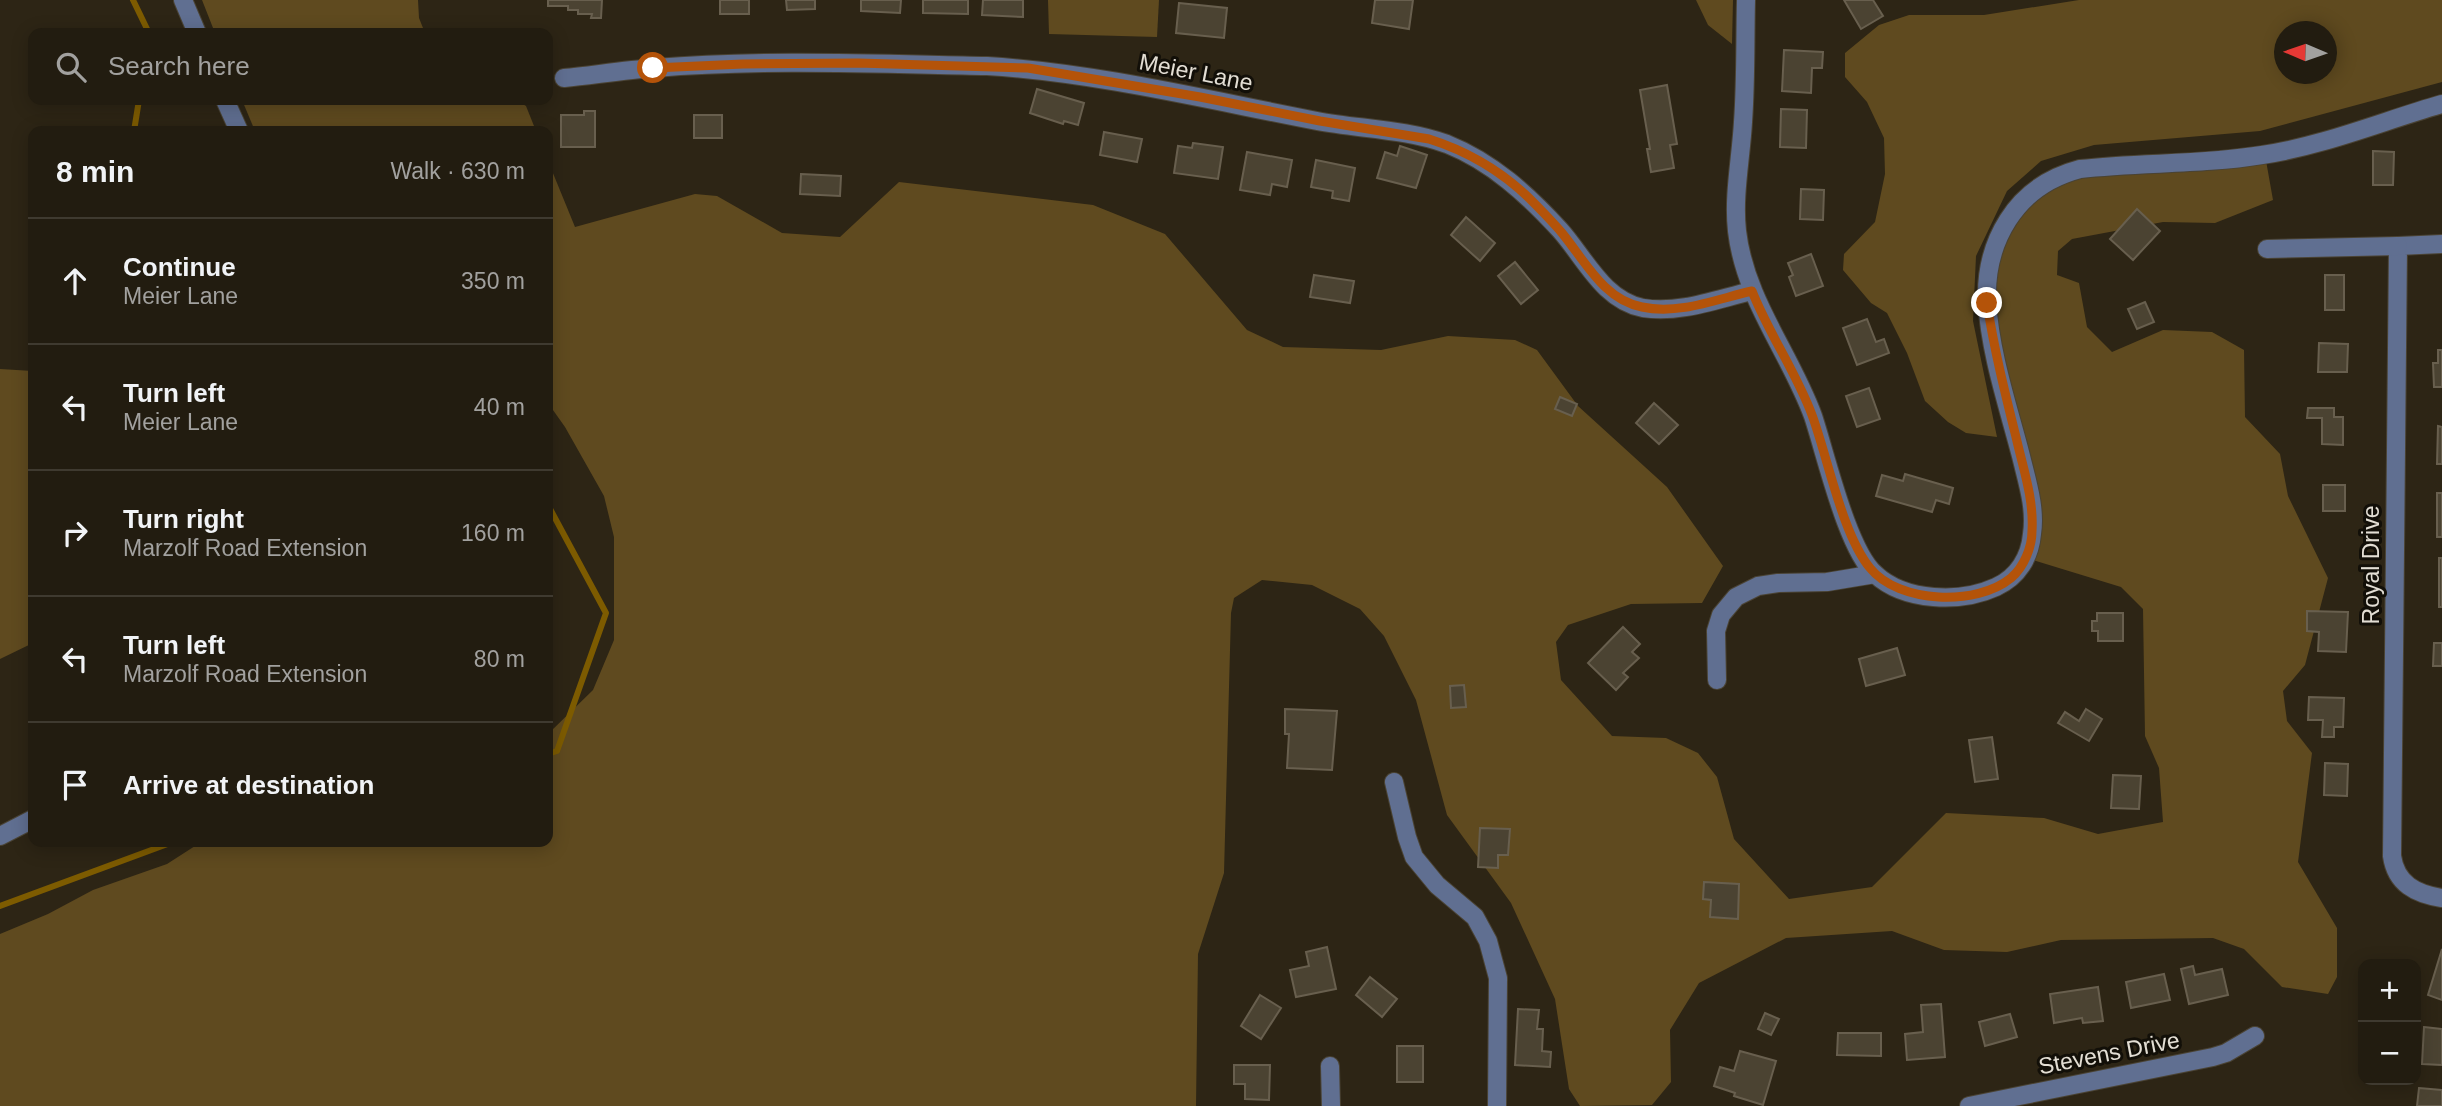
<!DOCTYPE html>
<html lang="en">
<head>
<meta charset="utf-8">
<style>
	body { margin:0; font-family:Arial,sans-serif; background:#2e291e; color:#f1f3f6 }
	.controls { position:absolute; right:21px; bottom:21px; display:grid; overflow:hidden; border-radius:14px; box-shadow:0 4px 18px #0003 }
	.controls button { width:63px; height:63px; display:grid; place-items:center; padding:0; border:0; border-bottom:2px solid #3f3a30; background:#221c10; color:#f1f3f6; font:35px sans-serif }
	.compass { position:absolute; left:2274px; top:21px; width:63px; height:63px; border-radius:50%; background:#221c10; box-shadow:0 4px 18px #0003; rotate:272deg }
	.stop { position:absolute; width:21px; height:21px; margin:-16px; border:5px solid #b45309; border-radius:50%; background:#fff }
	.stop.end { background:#b45309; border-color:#fff; box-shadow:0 2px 7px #0008 }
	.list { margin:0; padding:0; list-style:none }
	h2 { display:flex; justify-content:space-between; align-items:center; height:91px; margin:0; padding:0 28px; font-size:30px }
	h2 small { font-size:23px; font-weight:400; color:#a2a19f }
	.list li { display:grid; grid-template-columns:46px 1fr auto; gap:21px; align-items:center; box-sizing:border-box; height:126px; padding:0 28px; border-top:2px solid #3f3a30 }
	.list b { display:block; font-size:26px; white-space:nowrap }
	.list p { margin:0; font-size:23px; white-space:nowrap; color:#a2a19f }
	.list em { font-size:23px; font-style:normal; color:#a2a19f }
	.icon { flex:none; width:38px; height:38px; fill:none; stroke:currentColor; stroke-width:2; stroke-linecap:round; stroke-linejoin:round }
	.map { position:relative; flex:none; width:2442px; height:1106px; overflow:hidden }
	.search { position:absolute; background:#221c10; box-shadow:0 4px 18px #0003; left:28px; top:28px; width:525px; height:77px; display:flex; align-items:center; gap:18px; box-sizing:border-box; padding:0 24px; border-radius:14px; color:#a2a19f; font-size:26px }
	.panel { position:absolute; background:#221c10; box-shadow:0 4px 18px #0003; left:28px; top:126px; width:525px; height:721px; border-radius:14px }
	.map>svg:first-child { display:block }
	.green { fill:#5f4a1f; fill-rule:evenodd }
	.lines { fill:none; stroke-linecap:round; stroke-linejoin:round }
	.stream { stroke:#7d5b00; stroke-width:6 }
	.building { fill:#4b4332; stroke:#685f4e; stroke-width:2 }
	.minor-casing { stroke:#4a4334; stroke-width:20 }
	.minor { stroke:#606f91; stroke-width:18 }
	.route { stroke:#b45309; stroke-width:9 }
	.labels { text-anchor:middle; stroke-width:6; stroke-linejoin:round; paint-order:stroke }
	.street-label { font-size:23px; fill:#e3ded4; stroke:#120f08 }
</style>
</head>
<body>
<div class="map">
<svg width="2442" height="1106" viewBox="0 0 2442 1106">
	<rect width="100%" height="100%" fill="#2d2515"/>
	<g class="green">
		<polygon points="202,0 418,0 419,18 425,33 215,33"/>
		<polygon points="1048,0 1159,0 1157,37 1049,34"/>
		<polygon points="1696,0 1733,0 1732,44 1708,25"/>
		<path d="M2079 0H2442V82L2260 131 2094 145 2041 161 2007 191 1976 256 1973 321 1997 437 1966 433 1948 422 1925 401 1907 353 1887 313 1871 303 1843 270 1844 254 1875 222 1885 174 1884 138 1867 102 1845 77V53L1879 25 1909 15H1984ZM2284 32H2326V74H2284Z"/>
		<polygon points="242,100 516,100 526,106 536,131 255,131"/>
		<polygon points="2265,155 2273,200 2215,223 2163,222 2072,239 2058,251 2057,275 2079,283 2087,327 2112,352 2163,330 2212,332 2244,350 2245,417 2280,454 2288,496 2328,578 2305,665 2283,691 2287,721 2312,753 2298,862 2337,928 2337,977 2328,994 2282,987 2244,949 2213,938 2061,940 2007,952 1944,950 1892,931 1786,938 1699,983 1670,1030 1671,1082 1652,1105 1580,1106 1569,1089 1555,999 1511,903 1447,815 1416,700 1384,636 1360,609 1312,585 1262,580 1234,598 1231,613 1224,873 1198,954 1196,1106 0,1106 0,934 48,914 93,890 167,864 195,846 211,842 548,842 548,734 593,690 614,640 614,537 604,496 565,427 548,403 548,161 575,227 695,194 717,196 782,233 840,237 899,182 1093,205 1165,234 1247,330 1283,347 1381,350 1448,336 1515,340 1537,350 1578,406 1667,487 1723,566 1702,603 1631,604 1568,625 1556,642 1561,680 1612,736 1666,738 1698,753 1717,777 1734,839 1789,899 1872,887 1946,813 2044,818 2098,834 2163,822 2159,768 2145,736 2143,609 2121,587 2026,558 2033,534 1994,345 1994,248 2045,182"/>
		<polygon points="0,369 33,371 33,643 0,659"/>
	</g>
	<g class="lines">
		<g class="stream">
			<polyline points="133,0 149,33"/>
			<polyline points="134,131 139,100"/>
			<polyline points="548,505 606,613 557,751 548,754"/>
			<polyline points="0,906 173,842"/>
		</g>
	</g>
	<g class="building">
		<polygon points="548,0 602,0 601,18 591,18 592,14 578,14 578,10 568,10 568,6 548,6"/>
		<rect x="720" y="0" width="29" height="14"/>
		<polygon points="786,0 815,0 815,9 787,10"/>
		<polygon points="861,0 901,0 900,13 861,11"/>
		<polygon points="923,0 968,0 968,14 923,13"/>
		<polygon points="983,0 1023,0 1023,17 982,15"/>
		<polygon points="1375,0 1413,0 1409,29 1372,23"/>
		<polygon points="1844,0 1873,0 1883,16 1861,29"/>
		<polygon points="1179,3 1227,8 1224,38 1176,33"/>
		<polygon points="1784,50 1823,52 1822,68 1812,68 1811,93 1782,91"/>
		<polygon points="1667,85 1677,144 1670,145 1674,168 1651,172 1647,149 1650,149 1640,90"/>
		<polygon points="1037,89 1084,103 1078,125 1064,121 1063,124 1030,113"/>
		<polygon points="1781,109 1807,110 1806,148 1780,147"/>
		<polygon points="584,111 595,111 595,147 561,147 561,115 584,115"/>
		<rect x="694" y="115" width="28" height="23"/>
		<polygon points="1104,132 1142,139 1137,162 1100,155"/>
		<polygon points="1193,143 1223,147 1218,179 1174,173 1178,146 1192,148"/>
		<polygon points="1400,146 1427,155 1416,188 1377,178 1385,152 1397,156"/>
		<polygon points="2373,151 2394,152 2393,185 2373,185"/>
		<polygon points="1247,152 1292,160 1287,187 1272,184 1270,195 1240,190"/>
		<polygon points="1316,160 1355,168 1349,201 1332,198 1333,191 1311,187"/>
		<polygon points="801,174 841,176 840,196 800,194"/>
		<polygon points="1801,189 1824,190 1823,220 1800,219"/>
		<polygon points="2137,209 2160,231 2133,260 2110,239"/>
		<polygon points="1466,217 1495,243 1480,261 1451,235"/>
		<polygon points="1811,254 1823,286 1796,296 1789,277 1793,275 1788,263"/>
		<polygon points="1515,262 1538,290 1521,304 1498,276"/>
		<polygon points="1314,275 1354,281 1350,303 1310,297"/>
		<rect x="2325" y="275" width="19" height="35"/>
		<polygon points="2145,302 2154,322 2137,329 2128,309"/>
		<polygon points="1867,319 1876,342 1884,339 1889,353 1857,365 1843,328"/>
		<polygon points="2319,343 2348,344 2347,372 2318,372"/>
		<polygon points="2438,350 2442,350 2442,387 2434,387 2433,363 2438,363"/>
		<polygon points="1869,388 1880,419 1857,427 1846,396"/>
		<polygon points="1560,397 1577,404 1572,416 1555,409"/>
		<polygon points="1654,403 1678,425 1659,444 1636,423"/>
		<polygon points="2308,408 2334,408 2334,417 2343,417 2343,445 2322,444 2322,418 2307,418"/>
		<polygon points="2438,426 2442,427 2442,464 2437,464"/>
		<polygon points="1905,474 1953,488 1949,504 1936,500 1932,512 1876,496 1882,475 1903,481"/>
		<rect x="2323" y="485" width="22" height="26"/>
		<rect x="2437" y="493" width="5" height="44"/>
		<rect x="2439" y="558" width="3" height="49"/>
		<polygon points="2307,611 2348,612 2346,652 2318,651 2319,632 2307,631"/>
		<polygon points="2097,613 2123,613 2123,641 2098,641 2098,631 2092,631 2092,621 2097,621"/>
		<polygon points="1623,627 1640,644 1632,652 1639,658 1623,673 1628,677 1616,690 1588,663"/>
		<polygon points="2434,643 2442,643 2442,666 2433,666"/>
		<polygon points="1897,648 1905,675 1866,686 1859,659"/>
		<polygon points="1464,685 1466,707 1451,708 1450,686"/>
		<polygon points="2309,697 2344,698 2343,727 2334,727 2334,737 2322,737 2323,720 2308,720"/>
		<polygon points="1285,709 1337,711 1332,770 1287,768 1289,734 1285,734"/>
		<polygon points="2086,709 2102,719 2089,741 2058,723 2065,712 2079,721"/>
		<polygon points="1992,737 1998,779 1975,782 1969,740"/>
		<polygon points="2325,763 2348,764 2347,796 2324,795"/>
		<polygon points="2113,775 2141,776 2139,809 2111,808"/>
		<polygon points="1480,828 1510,829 1508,855 1498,855 1498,868 1478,867"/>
		<polygon points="1704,882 1739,884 1738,919 1710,917 1711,900 1703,899"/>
		<polygon points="1327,947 1336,989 1296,997 1290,970 1309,966 1306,952"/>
		<polygon points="2442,949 2442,1000 2428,995"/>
		<polygon points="2193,966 2195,975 2222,969 2228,995 2189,1004 2181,969"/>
		<polygon points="2164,974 2170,1000 2131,1008 2126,982"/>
		<polygon points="1370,977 1397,999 1382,1017 1356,995"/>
		<polygon points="2098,987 2103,1021 2083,1023 2082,1018 2054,1023 2050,994"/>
		<polygon points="1260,995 1281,1008 1261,1039 1241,1026"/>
		<polygon points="1941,1004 1945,1057 1907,1060 1905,1034 1923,1032 1921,1005"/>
		<polygon points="1518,1009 1539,1010 1537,1029 1543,1029 1542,1051 1551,1052 1550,1067 1515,1065"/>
		<polygon points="1765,1013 1779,1019 1771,1035 1758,1029"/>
		<polygon points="2010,1014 2017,1037 1985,1046 1979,1022"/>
		<polygon points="2424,1027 2442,1029 2442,1065 2422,1064"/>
		<polygon points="1838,1033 1881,1033 1881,1056 1837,1055"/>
		<rect x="1397" y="1046" width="26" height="36"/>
		<polygon points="1740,1051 1776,1061 1763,1105 1734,1096 1735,1093 1714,1086 1720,1067 1734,1071"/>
		<polygon points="1234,1065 1270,1065 1269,1100 1245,1099 1245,1084 1234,1084"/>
		<polygon points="2419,1088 2442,1090 2442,1106 2417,1106"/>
	</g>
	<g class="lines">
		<defs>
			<g id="minor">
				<polyline points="183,0 197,33"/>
				<path d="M1746 0C1745 41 1746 81 1743 122 1741 158 1733 196 1737 231 1745 300 1790 353 1813 416 1826 455 1847 549 1875 574 1905 602 1961 603 1996 587 2018 577 2030 557 2032 534 2036 508 2027 481 2021 456 2008 406 1990 353 1987 301 1986 272 1992 245 2008 220 2025 193 2050 177 2080 169 2141 162 2202 165 2262 155 2323 146 2383 121 2442 104"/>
				<path d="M564 78C594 75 625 70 655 68 765 59 877 64 987 66 1098 73 1208 100 1317 121 1359 129 1406 129 1447 144 1492 162 1528 195 1560 230 1585 258 1603 300 1643 308 1680 314 1717 299 1752 291"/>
				<polyline points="225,100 239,131"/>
				<path d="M2442 244 2398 246 2392 856C2396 884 2416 894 2442 898"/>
				<polyline points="2267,249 2398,246"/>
				<polyline points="1717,680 1716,631 1721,615 1736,597 1758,586 1778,583 1827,582 1875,574"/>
				<polyline points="1394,782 1407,837 1414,857 1437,885 1475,917 1488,941 1498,978 1497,1106"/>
				<polyline points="0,836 33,819"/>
				<polyline points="1330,1066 1331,1106"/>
				<polyline points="1969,1106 2213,1057 2226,1053 2255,1036"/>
			</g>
		</defs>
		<use href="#minor" class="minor-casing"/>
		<use href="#minor" class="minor"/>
	</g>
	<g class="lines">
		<path class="route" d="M653 68 743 64 858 63 1028 68 1200 97 1320 121 1429 139C1467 151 1501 171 1529 198 1540 209 1552 221 1562 233 1585 261 1604 300 1642 307 1679 315 1717 299 1752 291 1769 334 1796 372 1812 415 1828 458 1842 534 1870 568 1899 604 1977 606 2011 578 2024 567 2032 547 2032 531 2034 499 2023 468 2016 437 2005 393 1994 349 1987 303"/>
	</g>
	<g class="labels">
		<g class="street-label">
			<text transform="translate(1196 72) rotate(11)" y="8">Meier Lane</text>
			<text transform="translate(2371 565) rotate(-90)" y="8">Royal Drive</text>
			<text transform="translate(2109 1053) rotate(-11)" y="8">Stevens Drive</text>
		</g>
	</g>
</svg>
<div class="controls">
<button>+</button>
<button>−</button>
</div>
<svg class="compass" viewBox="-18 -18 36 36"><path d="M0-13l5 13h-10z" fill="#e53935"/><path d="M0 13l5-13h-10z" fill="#a2a19f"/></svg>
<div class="stop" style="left:653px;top:68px"></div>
<div class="stop end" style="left:1987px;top:303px"></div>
<div class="search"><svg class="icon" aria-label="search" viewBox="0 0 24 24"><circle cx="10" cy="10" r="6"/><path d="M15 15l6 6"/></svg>Search here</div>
<section class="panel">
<h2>8 min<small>Walk · 630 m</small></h2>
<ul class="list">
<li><svg class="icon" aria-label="ahead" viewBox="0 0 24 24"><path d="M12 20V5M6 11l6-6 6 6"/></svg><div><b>Continue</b><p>Meier Lane</p></div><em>350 m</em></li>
<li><svg class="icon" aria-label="left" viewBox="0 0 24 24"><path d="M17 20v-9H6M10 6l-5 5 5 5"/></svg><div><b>Turn left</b><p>Meier Lane</p></div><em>40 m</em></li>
<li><svg class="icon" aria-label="right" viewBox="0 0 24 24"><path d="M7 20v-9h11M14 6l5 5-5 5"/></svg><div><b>Turn right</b><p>Marzolf Road Extension</p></div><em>160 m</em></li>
<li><svg class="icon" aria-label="left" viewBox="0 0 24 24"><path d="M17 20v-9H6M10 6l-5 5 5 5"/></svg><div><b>Turn left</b><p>Marzolf Road Extension</p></div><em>80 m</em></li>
<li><svg class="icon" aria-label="arrive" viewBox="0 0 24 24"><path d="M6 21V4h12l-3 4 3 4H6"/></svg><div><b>Arrive at destination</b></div></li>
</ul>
</section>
</div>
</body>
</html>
